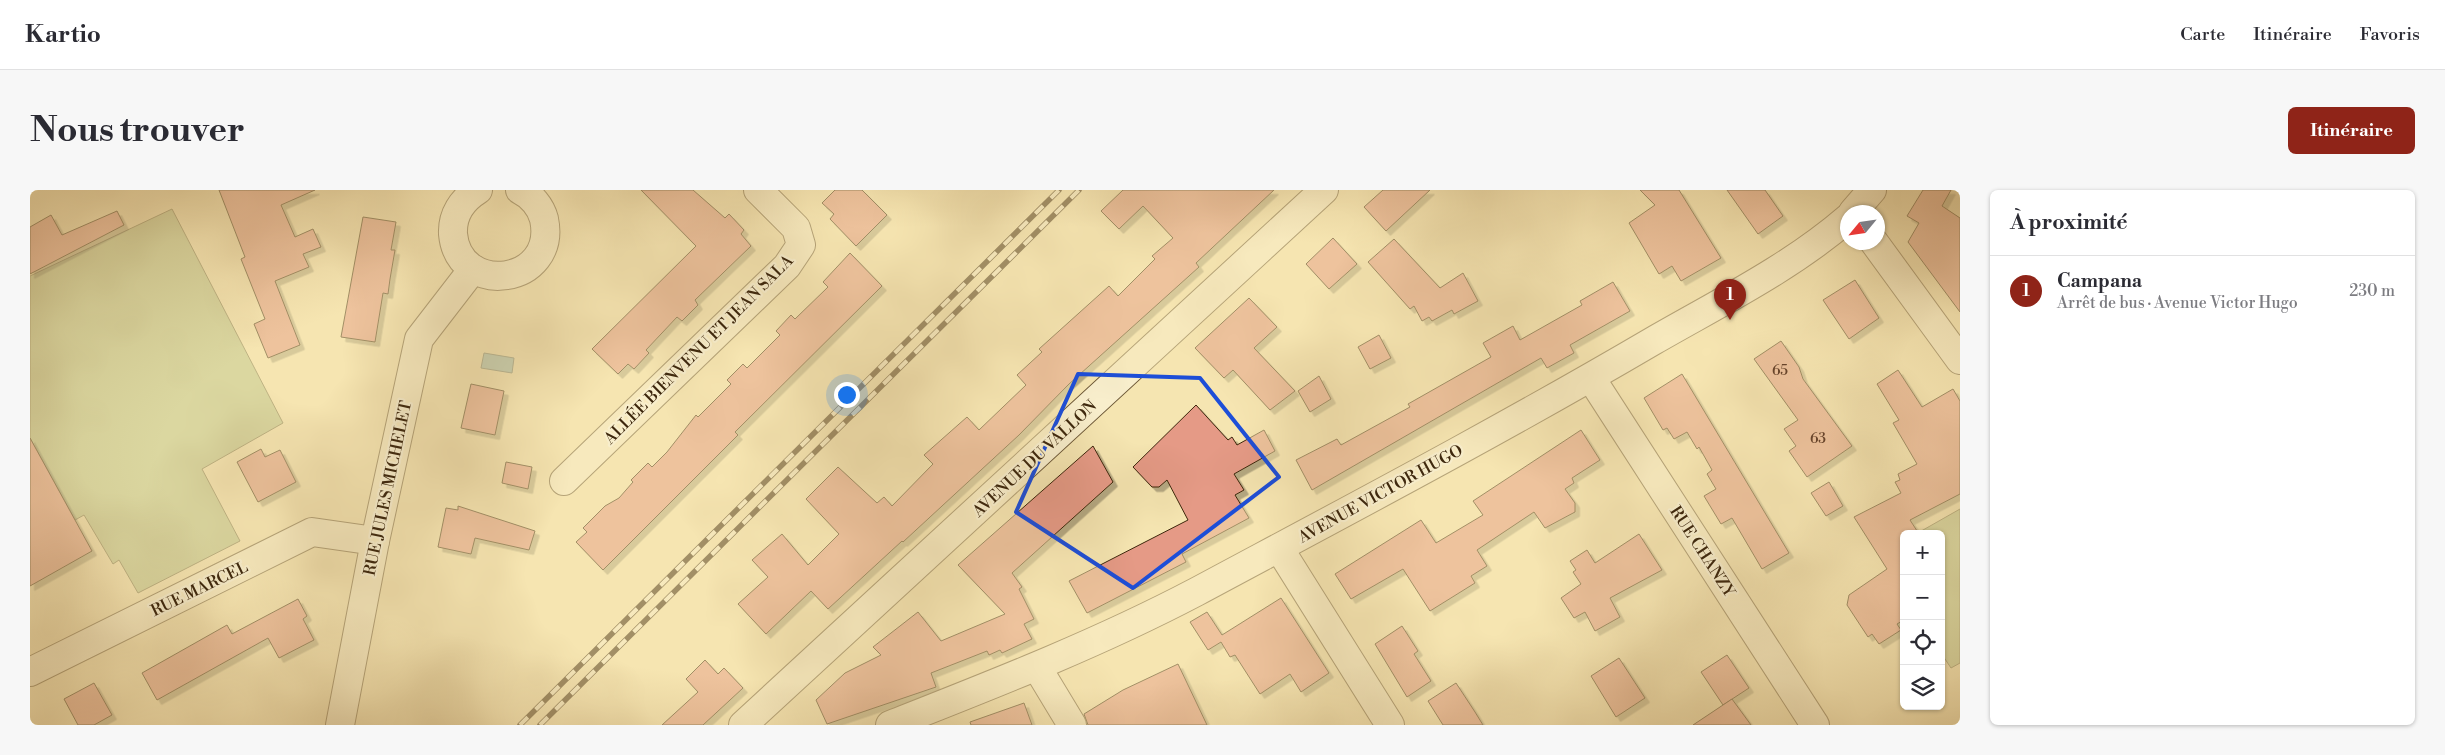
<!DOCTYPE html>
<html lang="fr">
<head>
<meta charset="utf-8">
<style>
	body { margin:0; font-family:"Libre Bodoni",serif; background:#f7f7f7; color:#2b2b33 }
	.controls { position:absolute; right:15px; bottom:15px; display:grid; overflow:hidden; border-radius:8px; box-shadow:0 1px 4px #0004 }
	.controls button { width:45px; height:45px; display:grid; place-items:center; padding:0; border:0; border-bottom:1px solid #e1e1e2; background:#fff; color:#2b2b33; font:25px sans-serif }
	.compass { position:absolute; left:1810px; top:15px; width:45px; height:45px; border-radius:50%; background:#fff; box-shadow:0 1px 4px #0004; rotate:241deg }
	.you { position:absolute; left:816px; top:204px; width:18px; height:18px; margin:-12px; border:4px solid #fff; border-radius:50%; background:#1a73e8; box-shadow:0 0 0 8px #1a73e833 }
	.badge { display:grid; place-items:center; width:32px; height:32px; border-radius:50%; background:#8f2418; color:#fff; font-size:16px; font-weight:700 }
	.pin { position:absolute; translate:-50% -41px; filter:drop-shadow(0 1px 2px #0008) }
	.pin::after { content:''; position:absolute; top:26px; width:18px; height:15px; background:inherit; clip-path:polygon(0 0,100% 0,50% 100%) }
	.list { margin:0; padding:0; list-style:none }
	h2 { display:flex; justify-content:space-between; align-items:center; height:65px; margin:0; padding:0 20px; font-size:21px }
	h2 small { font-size:16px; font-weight:400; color:#7c7c81 }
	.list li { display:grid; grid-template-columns:32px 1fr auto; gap:15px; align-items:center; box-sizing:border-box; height:70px; padding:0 20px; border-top:1px solid #e1e1e2 }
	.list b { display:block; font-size:19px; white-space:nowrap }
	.list p { margin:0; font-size:16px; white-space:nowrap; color:#7c7c81 }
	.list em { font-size:16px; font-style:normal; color:#7c7c81 }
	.icon { flex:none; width:28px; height:28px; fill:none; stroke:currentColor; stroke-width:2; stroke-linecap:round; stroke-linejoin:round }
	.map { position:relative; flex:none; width:1930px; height:535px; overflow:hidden; border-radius:8px }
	header { display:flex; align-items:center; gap:30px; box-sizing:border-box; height:70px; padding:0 25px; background:#fff; border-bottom:1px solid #e1e1e2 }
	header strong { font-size:24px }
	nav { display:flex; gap:28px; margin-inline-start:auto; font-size:18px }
	.intro { display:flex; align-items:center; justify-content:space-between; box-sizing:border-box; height:120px; padding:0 30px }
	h1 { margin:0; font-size:35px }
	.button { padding:12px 22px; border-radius:8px; background:#8f2418; color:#fff; font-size:18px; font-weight:700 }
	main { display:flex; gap:30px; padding:0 30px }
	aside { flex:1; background:#fff; border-radius:8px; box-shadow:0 1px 4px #0004 }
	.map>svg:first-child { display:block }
	.green { fill:#bbc58d; stroke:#7c764d }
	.water { fill:#9dbeb3; stroke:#778271 }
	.building { fill:#e59a86; stroke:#3d270d; filter:url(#shadow) }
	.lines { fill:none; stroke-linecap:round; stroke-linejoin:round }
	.minor-casing { stroke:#6b5636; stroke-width:30 }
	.minor { stroke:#f8eecc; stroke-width:28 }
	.rail-casing { stroke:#3d270d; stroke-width:5.5 }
	.rail { stroke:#f8eecc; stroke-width:4; stroke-dasharray:11; stroke-linecap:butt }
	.marked { fill:none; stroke:#1d4ed8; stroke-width:4; stroke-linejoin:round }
	.labels { text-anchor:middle; stroke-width:4.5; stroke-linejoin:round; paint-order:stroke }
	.number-label { font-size:14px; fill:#67442b }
	.street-label { font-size:16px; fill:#3d270d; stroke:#f8eecc }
</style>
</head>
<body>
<header>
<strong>Kartio</strong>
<nav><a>Carte</a><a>Itinéraire</a><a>Favoris</a></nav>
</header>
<div class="intro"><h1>Nous trouver</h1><a class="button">Itinéraire</a></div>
<main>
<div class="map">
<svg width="1930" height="535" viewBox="0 0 1930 535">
	<defs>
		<filter id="shadow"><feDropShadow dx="4.5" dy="4.5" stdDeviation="0" flood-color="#0004"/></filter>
	</defs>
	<rect width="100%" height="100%" fill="#f5e5b1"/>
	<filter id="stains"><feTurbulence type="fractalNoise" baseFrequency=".004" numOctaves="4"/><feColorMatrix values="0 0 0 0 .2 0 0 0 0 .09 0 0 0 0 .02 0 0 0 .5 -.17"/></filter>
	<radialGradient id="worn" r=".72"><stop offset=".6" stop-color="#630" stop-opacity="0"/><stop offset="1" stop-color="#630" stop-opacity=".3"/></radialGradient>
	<g class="green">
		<polygon points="142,19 253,233 172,279 210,351 108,403 89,370 83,374 54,325 45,330 0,248 0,86"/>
		<polygon points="1930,319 1930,473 1921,478 1911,463 1911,344 1886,344"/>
	</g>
	<polygon class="water" points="454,163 484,168 482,183 451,178"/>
	<g class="building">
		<polygon points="189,0 285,0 251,15 265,47 283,39 291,57 273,64 279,77 245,91 270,155 238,168 224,134 235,129 211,69 215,67"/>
		<polygon points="611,0 663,0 695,28 699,24 714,40 711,44 721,56 665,110 668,115 652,131 647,127 616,160 619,163 604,179 598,174 588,184 562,159 666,56"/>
		<polygon points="805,0 832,0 857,25 826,56 800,29 804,24 792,13"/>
		<polygon points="1093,0 1244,0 1166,73 1169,77 1039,194 989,245 873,352 872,351 798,419 781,401 736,444 708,414 738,387 722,370 752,344 778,375 809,344 776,309 808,277 847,313 854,307 862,316 903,274 894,265 937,227 949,240 996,195 987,185 1012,162 1009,159 1079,96 1088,106 1125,69 1122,66 1143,48 1113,16 1089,39 1071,21"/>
		<polygon points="1353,0 1400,0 1356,41 1334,17"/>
		<polygon points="1610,0 1649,0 1691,68 1651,91 1642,76 1629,84 1599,33 1625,15"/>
		<polygon points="1697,0 1735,0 1753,26 1728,44"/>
		<polygon points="1893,0 1921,0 1912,16 1930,28 1930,122 1878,52 1889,33 1877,26"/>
		<polygon points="87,21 94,35 0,84 0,37 21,25 32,45"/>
		<polygon points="333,27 366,32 361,60 365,60 360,89 358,104 353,103 345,152 311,147"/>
		<polygon points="1303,48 1327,74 1299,99 1276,74"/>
		<polygon points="1364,49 1410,98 1433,83 1448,111 1424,124 1422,120 1402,131 1399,127 1392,131 1384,116 1380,119 1338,72"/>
		<polygon points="820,63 852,96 705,242 708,245 573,380 546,352 557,342 553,338 575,316 589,308 603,292 601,290 618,273 622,277 637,262 666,225 668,227 701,194 697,190 713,174 717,178 750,145 746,141 761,125 765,129 798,97 793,92"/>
		<polygon points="1825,90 1849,128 1819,149 1793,110"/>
		<polygon points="1583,92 1600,121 1540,155 1544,163 1517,178 1511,168 1282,300 1266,270 1307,249 1311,255 1380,217 1378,214 1461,167 1453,153 1483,136 1490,150 1552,115 1550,111"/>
		<polygon points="1219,108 1247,137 1224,158 1265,201 1240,220 1203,180 1194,188 1165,158"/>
		<polygon points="1349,145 1361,168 1340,179 1328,157"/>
		<polygon points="1751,151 1769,177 1773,189 1822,256 1777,287 1759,261 1766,256 1754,239 1768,230 1724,169"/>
		<polygon points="1868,180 1892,217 1923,199 1930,211 1930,304 1880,330 1889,344 1874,344 1874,430 1867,434 1871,440 1849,454 1842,444 1838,447 1817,415 1819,405 1857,379 1824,327 1871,303 1865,292 1870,290 1868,284 1887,274 1863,233 1869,230 1847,194"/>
		<polygon points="1652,184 1759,363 1732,379 1702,328 1691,334 1674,306 1686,299 1677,284 1682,280 1669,257 1667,259 1657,242 1644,249 1637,238 1633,240 1614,208"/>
		<polygon points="1289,186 1301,209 1280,222 1268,201"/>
		<polygon points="441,194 474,201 465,245 431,238"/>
		<polygon points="1166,215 1198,250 1202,247 1207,255 1234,240 1245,261 1204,284 1214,300 1205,305 1219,328 1152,364 1156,372 1057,423 1039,391 1158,330 1137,290 1129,297 1122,297 1103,277"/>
		<polygon points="1551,240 1570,270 1542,288 1544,293 1535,299 1545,313 1545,322 1515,338 1504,322 1447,360 1457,376 1441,386 1445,393 1400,421 1373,379 1321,409 1305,384 1391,330 1406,353 1453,325 1443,311"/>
		<polygon points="0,248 62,361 0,396"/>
		<polygon points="1063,256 1083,292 982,383 992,397 989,399 1004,429 994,434 1002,449 972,463 970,460 959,465 957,461 901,483 906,497 797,534 786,510 815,483 851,465 843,457 888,422 911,451 975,424 928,375"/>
		<polygon points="231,259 235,267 250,260 266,292 228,312 207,272"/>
		<polygon points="476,272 502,277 498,299 472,293"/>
		<polygon points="1799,292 1813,316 1796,326 1781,303"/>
		<polygon points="428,316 505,341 499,360 445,348 441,364 408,357 416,318 428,320"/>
		<polygon points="1609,344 1632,380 1580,408 1590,427 1565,441 1555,422 1544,428 1531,408 1551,394 1543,382 1546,380 1540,371 1557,360 1565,373"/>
		<polygon points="1251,408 1299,483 1271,502 1260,484 1230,504 1205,465 1200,467 1191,452 1178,460 1160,432 1177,422 1192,445"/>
		<polygon points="268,409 277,426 273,429 284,450 249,468 238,448 127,510 112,483 197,435 202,444"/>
		<polygon points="1372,436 1388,461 1384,464 1401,491 1377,507 1345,454"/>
		<polygon points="1697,465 1719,498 1693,515 1671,482"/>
		<polygon points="1589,468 1615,508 1586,527 1561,486"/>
		<polygon points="675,470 688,484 694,478 713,498 673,535 632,535 668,502 656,489"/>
		<polygon points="1148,474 1177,535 1058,535 1054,524 1093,500"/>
		<polygon points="64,493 82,525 64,535 48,535 34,509"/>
		<polygon points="1426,493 1445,522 1453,535 1413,535 1398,511"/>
		<polygon points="1702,509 1721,535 1663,535"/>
		<polygon points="994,513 1002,535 941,535 940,532"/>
	</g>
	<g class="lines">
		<defs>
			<g id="minor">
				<path d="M448 0C432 10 422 25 423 44 429 108 528 95 514 29 511 17 501 5 490 0"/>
				<polyline points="1823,22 1842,0"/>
				<polyline points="1844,52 1930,170"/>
				<polyline points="1561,188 1785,535"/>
				<polyline points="534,291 757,76 771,55 766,38 728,0"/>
				<polyline points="1249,358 1360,535"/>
				<polyline points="1009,476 1013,487 1042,535"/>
				<polyline points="0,482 282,342 345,351"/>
				<polyline points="310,535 345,351 389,149 443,79"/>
				<polyline points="713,535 1294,0"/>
				<path d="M860 535C964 494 1067 454 1166 402 1319 320 1473 239 1623 151 1689 113 1760 78 1818 28"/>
			</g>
		</defs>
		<use href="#minor" class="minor-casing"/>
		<use href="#minor" class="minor"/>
		<defs>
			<g id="rail">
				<polyline points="490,535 1029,0"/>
				<polyline points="510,535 1049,0"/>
			</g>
		</defs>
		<use href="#rail" class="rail-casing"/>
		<use href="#rail" class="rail"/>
	</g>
	<path d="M0 0H1930V535H0ZM1048 184 1170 188 1249 287 1103 398 986 322Z" fill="#f5e5b1" fill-opacity=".55" fill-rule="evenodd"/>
	<path class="marked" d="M1048 184 1170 188 1249 287 1103 398 986 322Z"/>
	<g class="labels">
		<g class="number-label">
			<text x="1750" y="185">65</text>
			<text x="1788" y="253">63</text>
		</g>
		<g class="street-label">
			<text transform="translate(668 159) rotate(-45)" y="6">ALLÉE BIENVENU ET JEAN SALA</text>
			<text transform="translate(1004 268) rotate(-43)" y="6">AVENUE DU VALLON</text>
			<text transform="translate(357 298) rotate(-78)" y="6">RUE JULES MICHELET</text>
			<text transform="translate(1350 303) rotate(-29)" y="6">AVENUE VICTOR HUGO</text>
			<text transform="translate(1673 361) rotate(57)" y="6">RUE CHANZY</text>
			<text transform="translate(169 398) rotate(-26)" y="6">RUE MARCEL</text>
		</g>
	</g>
	<rect width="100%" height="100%" filter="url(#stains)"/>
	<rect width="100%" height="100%" fill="url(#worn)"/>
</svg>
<div class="controls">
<button>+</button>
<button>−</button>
<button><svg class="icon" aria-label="locate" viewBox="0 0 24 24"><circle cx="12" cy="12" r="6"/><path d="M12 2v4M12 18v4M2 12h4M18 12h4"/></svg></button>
<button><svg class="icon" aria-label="layers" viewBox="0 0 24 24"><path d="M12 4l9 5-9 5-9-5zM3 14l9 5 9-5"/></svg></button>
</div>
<svg class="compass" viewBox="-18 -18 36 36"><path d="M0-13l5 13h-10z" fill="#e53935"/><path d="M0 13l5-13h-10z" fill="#7c7c81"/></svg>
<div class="you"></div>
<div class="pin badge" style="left:1700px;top:130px">1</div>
</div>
<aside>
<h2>À proximité<small></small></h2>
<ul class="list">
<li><span class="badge">1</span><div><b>Campana</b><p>Arrêt de bus · Avenue Victor Hugo</p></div><em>230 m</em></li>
</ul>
</aside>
</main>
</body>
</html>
